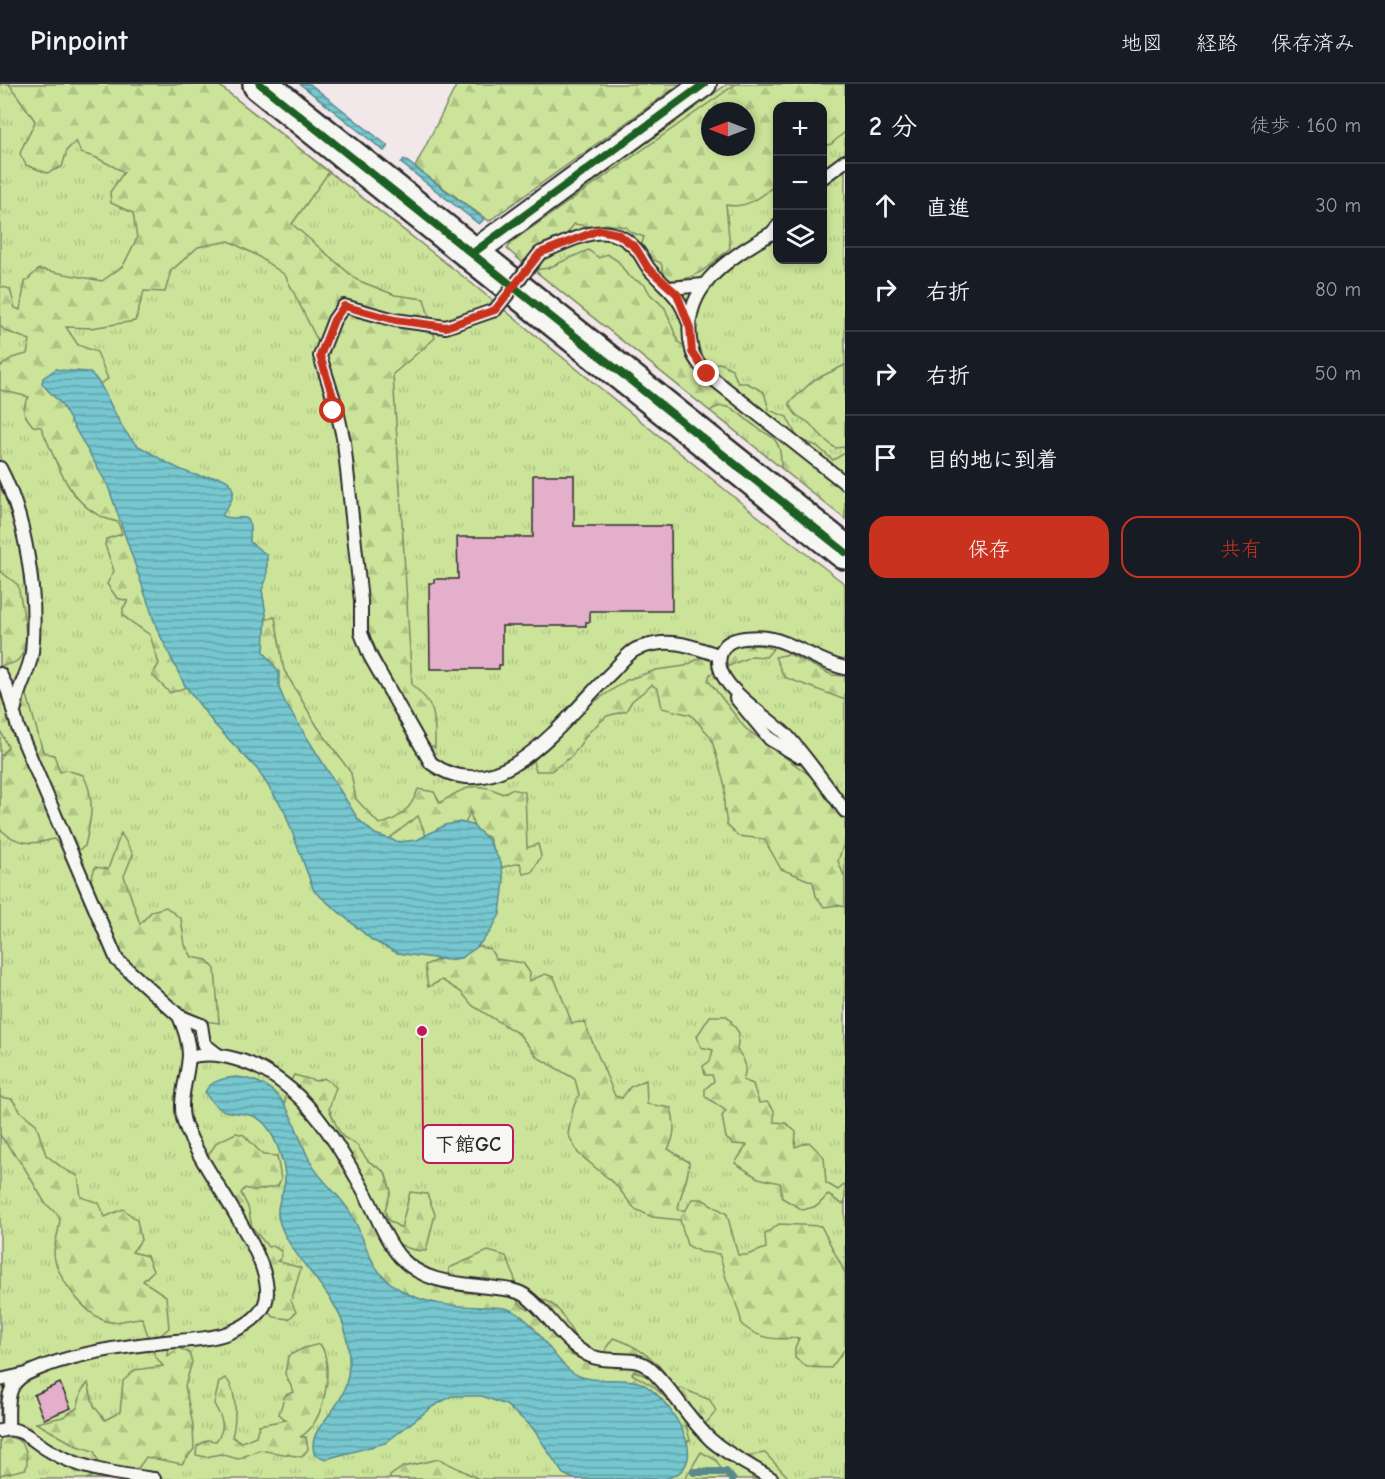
<!DOCTYPE html>
<html lang="ja">
<head>
<meta charset="utf-8">
<style>
	body { margin:0; font-family:"Comic Neue","Klee One",sans-serif; background:#242831; color:#f1f3f6 }
	.controls { position:absolute; right:18px; top:18px; display:grid; overflow:hidden; border-radius:12px; box-shadow:0 3px 9px #0003 }
	.controls button { width:54px; height:54px; display:grid; place-items:center; padding:0; border:0; border-bottom:2px solid #363941; background:#171b24; color:#f1f3f6; font:30px sans-serif }
	.compass { position:absolute; left:701px; top:18px; width:54px; height:54px; border-radius:50%; background:#171b24; box-shadow:0 3px 9px #0003; rotate:270deg }
	.stop { position:absolute; width:18px; height:18px; margin:-14px; border:4px solid #c8321e; border-radius:50%; background:#fff }
	.stop.end { background:#c8321e; border-color:#fff; box-shadow:0 2px 6px #0008 }
	.list { margin:0; padding:0; list-style:none }
	h2 { display:flex; justify-content:space-between; align-items:center; height:78px; margin:0; padding:0 24px; font-size:26px }
	h2 small { font-size:20px; font-weight:400; color:#9ea1a6 }
	.list li { display:grid; grid-template-columns:39px 1fr auto; gap:18px; align-items:center; box-sizing:border-box; height:84px; padding:0 24px; border-top:2px solid #363941 }
	.list b { display:block; font-size:22px; white-space:nowrap }
	.list em { font-size:20px; font-style:normal; color:#9ea1a6 }
	.actions { display:flex; gap:12px; padding:18px 24px }
	.actions a { flex:1; padding:14px 0; border:2px solid #c8321e; border-radius:18px; text-align:center; font-size:21px; color:#c8321e }
	.actions .main { background:#c8321e; color:#fff }
	.icon { flex:none; width:33px; height:33px; fill:none; stroke:currentColor; stroke-width:2; stroke-linecap:round; stroke-linejoin:round }
	.map { position:relative; flex:none; width:845px; height:1395px; overflow:hidden }
	header { display:flex; align-items:center; gap:36px; box-sizing:border-box; height:84px; padding:0 30px; background:#171b24; border-bottom:2px solid #363941 }
	header strong { font-size:28px }
	nav { display:flex; gap:33px; margin-inline-start:auto; font-size:21px }
	main { display:flex }
	aside { flex:1; background:#171b24 }
	.map>svg:first-child { display:block }
	.grass { fill:url(#grass-tufts); stroke:#7c8862; stroke-width:1.5; fill-rule:evenodd }
	.forest { fill:url(#forest-firs); stroke:#7c8862; stroke-width:1.5; fill-rule:evenodd }
	.water { fill:url(#water-rules); stroke:#58898d; stroke-width:1.5 }
	.lines { fill:none; stroke-linecap:round; stroke-linejoin:round }
	.stream { stroke:#58898d; stroke-width:8 }
	.building { fill:#e3afca; stroke:#2b2b2b; stroke-width:1.5 }
	.lane-casing { stroke:#2b2b2b; stroke-width:16 }
	.street-casing { stroke:#2b2b2b; stroke-width:28 }
	.secondary-casing { stroke:#2b2b2b; stroke-width:38 }
	.lane { stroke:#f6f6f2; stroke-width:12 }
	.street { stroke:#f6f6f2; stroke-width:24 }
	.secondary { stroke:#f6f6f2; stroke-width:33 }
	.lane-bridge-casing { stroke:#2b2b2b; stroke-width:16; stroke-linecap:butt }
	.lane-bridge { stroke:#f6f6f2; stroke-width:12 }
	.cycleway-casing { stroke:#f6f6f2; stroke-width:11 }
	.cycleway { stroke:#1b5e20; stroke-width:8 }
	.route { stroke:#c8321e; stroke-width:8 }
	.leader { fill:none; stroke:#c2185b; stroke-width:2 }
	.callout-dot { fill:#c2185b; stroke:#f6f6f2; stroke-width:2 }
	.callout { fill:#f6f6f2; stroke:#c2185b; stroke-width:2 }
	.callout-label { font-size:20px; text-anchor:middle; font-weight:bold; fill:#2b2b2b }
</style>
</head>
<body>
<header>
<strong>Pinpoint</strong>
<nav><a>地図</a><a>経路</a><a>保存済み</a></nav>
</header>
<main>
<div class="map">
<svg width="845" height="1395" viewBox="0 0 845 1395">
	<defs>
		<pattern id="grass-tufts" width="24" height="20" patternUnits="userSpaceOnUse" patternTransform="scale(1.5)"><rect width="24" height="20" fill="#cce49a"/><path d="M3 7l-1-3M5 7V3M7 7l1-3M15 17l-1-3M17 17v-4M19 17l1-3" fill="none" stroke="#afc485"/></pattern>
		<pattern id="forest-firs" width="22" height="20" patternUnits="userSpaceOnUse" patternTransform="scale(1.5)"><rect width="22" height="20" fill="#cce49a"/><path d="M5 1l3.5 6h-7zM16 11l3.5 6h-7z" fill="#afc485"/></pattern>
		<pattern id="water-rules" width="6" height="5" patternUnits="userSpaceOnUse" patternTransform="scale(1.5)"><rect width="6" height="5" fill="#76c7cf"/><path d="M0 2.5h6" fill="none" stroke="#61a2a8"/></pattern>
	</defs>
	<rect width="100%" height="100%" fill="#f2e8ea"/>
	<filter id="ink" filterUnits="userSpaceOnUse"><feTurbulence type="fractalNoise" baseFrequency=".0167" numOctaves="2"/><feDisplacementMap in="SourceGraphic" scale="12" xChannelSelector="R" yChannelSelector="G"/><feConvolveMatrix kernelMatrix="1 2 1 2 8 2 1 2 1" color-interpolation-filters="sRGB"/></filter>
	<g filter="url(#ink)">
		<g class="grass">
			<polygon points="0,0 217,0 465,194 750,426 845,500 845,1395 0,1395"/>
			<path d="M727 0H845V435L509 166 513 157ZM778 22H822V176H778ZM710 27H746V63H710Z"/>
		</g>
		<g class="forest">
			<path d="M9 0H217L329 88 292 140 357 196 395 211 424 215 435 254 393 290 412 601C437 621 435 633 435 664L424 658 390 596 367 546 358 437 331 284 285 191 256 171 229 157 198 163 171 187 165 208 144 207 135 237 91 244 66 243 78 261 97 268 108 295 90 306 114 388 192 601 170 609 152 591 159 580 150 551 123 532V524L128 517 117 514 107 500 114 487 105 461 106 455 122 450 118 438C71 429 59 383 41 343L33 342C24 331 20 326 29 313L0 306V283L12 274 27 270 30 256 6 247 0 242V202L10 205 15 224 20 226 25 198 39 185 102 197 123 182 137 154 133 129 111 119 110 108 124 88 97 74 81 69 76 57 67 66 62 83 47 89 26 81 20 70C24 56 31 50 35 37Z"/>
			<polygon points="457,0 680,0 489,137 415,83"/>
			<path d="M736 0H845V48L831 60 823 62 822 22H778L776 99C763 113 745 125 726 121L730 164C711 180 697 197 670 196L664 190 661 179 647 173 641 162 644 153 631 148 626 143 606 140 594 143 574 140 567 150 522 178 507 165 513 157ZM710 27H746V63H710Z"/>
			<path d="M588 166 599 174 607 170 618 177 628 192 645 201 650 210 665 224 678 258 711 280 720 279 732 285 738 299H747L764 308 769 326 787 333 798 355 817 362 833 376 845 369V435L781 384C781 374 781 364 775 356 770 350 760 347 755 342 741 333 728 313 710 327L534 186 548 184Z"/>
			<path d="M845 281V363L835 364C826 357 821 351 813 343 802 330 798 339 789 319L814 296Z"/>
			<path d="M0 487 18 501C21 521 34 560 18 576 14 580 6 581 0 582Z"/>
			<path d="M275 533 284 586 317 642 351 689 356 715 379 740C398 737 412 724 418 705L434 708 440 719C465 703 475 696 503 710L511 705 525 708 527 764 538 760 541 772 532 788 523 790 520 779 499 784 489 753 475 748 470 727 461 751 429 760 418 732 382 760 306 710 260 560 264 536Z"/>
			<polygon points="760,561 773,565 766,573 752,572 710,590 708,596 745,644 812,693 845,734 845,756 838,777 845,794 845,823 837,821 824,823 816,812 813,798 781,785 764,755 738,752 727,741 724,721 725,702 711,653 691,631 662,624 658,605 652,601 632,617 626,627 607,632 589,648 572,672 551,687 536,687 533,678 569,635 627,596 656,586 685,582 702,573 734,562"/>
			<polygon points="789,570 832,591 845,592 845,616 784,593 775,573"/>
			<path d="M27 611 43 668 54 671 60 688 66 686 83 691C96 714 91 736 85 762L70 772 54 755C33 761 17 761 0 745V673L8 663 0 646V612L3 616Z"/>
			<polygon points="121,749 133,770 124,792 140,840 152,827 166,823 181,835 185,861 192,873 207,876 215,885 219,939 204,937 163,913 118,869 91,796 95,783 108,785"/>
			<path d="M475 861 490 865 496 875 523 879 530 889 529 897 545 890 554 893 572 939 584 938 615 1012 622 1014 630 1003 646 996 647 1020 671 1024C675 1039 676 1051 668 1065L689 1078C689 1096 680 1108 678 1126H686L692 1115H702L727 1130 738 1171H747L766 1164 765 1150 779 1140 821 1142 845 1189V1265L831 1284 807 1283 795 1274V1264L799 1254C776 1256 761 1256 742 1241 739 1223 732 1210 726 1194 723 1186 723 1179 719 1170L700 1168 687 1161 680 1136 652 1133 635 1125 615 1100 578 1069 568 1050 573 1024 579 1011 575 995 537 973 519 950 473 922 461 908 442 896 428 903 425 881Z"/>
			<path d="M710 932H727L739 949 737 966C745 975 748 983 743 996L753 1000 759 1019 767 1018 774 1026V1038L786 1039 796 1048 795 1063 809 1058 824 1073 826 1099 838 1106 845 1100V1119L842 1120 828 1111 817 1122 803 1126 782 1114 780 1099 758 1094 735 1079 747 1061 733 1060 726 1054 722 1032 726 1027 705 1012V1005L714 997 712 991H705L703 982 710 977 713 966 701 963 697 952Z"/>
			<path d="M294 991 316 997 324 994 336 1003 329 1025 338 1045 343 1053 357 1061 368 1077 385 1088 391 1107 385 1126 388 1136 401 1144 410 1108 427 1110 435 1130 426 1167C405 1167 395 1158 381 1144 399 1188 404 1193 450 1206L449 1184 488 1167 506 1172C509 1180 514 1189 515 1197 518 1214 510 1214 528 1226L539 1214C562 1220 567 1241 579 1260L571 1271 606 1283V1264L613 1254C632 1259 658 1276 668 1294L657 1297 634 1287 632 1290 653 1302 669 1317 681 1304 710 1316 716 1327C707 1339 702 1347 686 1341L690 1356 684 1359 616 1314 387 1209 331 1118 284 1030 286 1006Z"/>
			<path d="M0 1013 12 1015 21 1028 36 1040 46 1071 64 1085 78 1092 81 1113 99 1119 105 1133 123 1125 137 1136 141 1156 132 1168 147 1172 153 1187 143 1197 166 1212 169 1244 161 1251 169 1264 168 1272 179 1264 189 1269 192 1278 185 1302 193 1341 194 1365 182 1380 146 1373 139 1383 121 1394 124 1395H86L93 1392 98 1377 94 1367 77 1362 36 1339 63 1333 77 1324 82 1306 88 1299 94 1322 105 1336 120 1328 123 1297 135 1286 163 1282 155 1272 142 1234C132 1234 120 1239 110 1238 87 1235 54 1190 54 1169 54 1159 60 1146 60 1133L45 1119 24 1083 0 1051Z"/>
			<polygon points="236,1049 244,1051 263,1071 277,1072 281,1095 278,1102 255,1107 245,1104 241,1109 248,1123 252,1143 268,1163 273,1162 281,1167 281,1174 277,1177 301,1184 291,1217 296,1228 289,1235 274,1233 268,1227 256,1160 234,1113 207,1073 217,1058"/>
			<path d="M320 1260C335 1280 325 1341 300 1353H306L308 1365 302 1373 259 1366 238 1375 220 1370 206 1373 196 1371 197 1362 207 1356 216 1357C227 1343 222 1334 214 1320L219 1298 225 1294C238 1304 236 1338 232 1353L242 1358 256 1352 259 1341 286 1336 279 1330 285 1311 294 1308 285 1290 288 1272 304 1264Z"/>
			<path d="M0 1328 2 1329V1352C23 1353 30 1365 26 1385L0 1391Z"/>
			<polygon points="701,1368 716,1376 727,1395 685,1395"/>
			<polygon points="765,1369 790,1395 752,1395 750,1371"/>
			<polygon points="439,1375 479,1395 390,1395 390,1392 403,1383"/>
		</g>
		<g class="water">
			<polygon points="300,0 310,0 388,62 384,67"/>
			<polygon points="404,75 484,135 479,140 401,79"/>
			<path d="M56 285C66 288 77 286 87 288 105 292 116 350 142 364 160 374 180 388 200 392 212 394 225 389 232 403 237 412 226 424 222 432 243 440 252 420 250 458L267 471V493L262 506 266 530 264 568 279 588V604L286 620 358 735 375 750 399 758 417 756 445 741 460 738 472 741 487 754 501 779 504 797 500 830 490 848 476 864 461 874 447 876 397 869 372 856 314 807 284 726 257 685 214 640 184 600 157 545 108 402 61 320 42 300 43 294Z"/>
			<path d="M237 993C291 999 291 1041 311 1079 322 1099 343 1113 353 1133 369 1164 368 1187 402 1207 428 1221 452 1222 481 1223 489 1223 500 1222 508 1225 536 1234 548 1271 572 1288 591 1301 616 1292 638 1298 659 1304 693 1351 688 1374 685 1388 676 1392 663 1395H574L563 1390 532 1343 506 1321 482 1312H452L432 1323 385 1359 326 1375 315 1371C305 1348 335 1331 343 1309 351 1289 350 1271 346 1250 337 1209 298 1182 282 1145 271 1119 286 1112 285 1092 284 1077 276 1056 268 1044 248 1016 224 1044 205 1008 211 996 225 994 237 993Z"/>
		</g>
		<g class="lines">
			<polyline class="stream" points="694,1388 726,1388 732,1395"/>
		</g>
		<g class="building">
			<polygon points="533,391 574,391 574,442 671,442 672,527 590,527 590,538 586,538 586,542 502,542 502,581 499,581 499,585 430,585 429,499 434,499 434,495 458,495 457,453 533,453"/>
			<polygon points="60,1299 71,1324 44,1335 34,1311"/>
		</g>
		<g class="lines">
			<defs>
				<g id="lane">
					<polyline points="822,94 845,77"/>
					<path d="M778 142 772 149C727 175 677 206 692 266 693 274 702 283 707 290L845 399"/>
					<path d="M540 169C572 157 605 133 634 163 641 169 644 179 650 186 668 206 679 210 688 237"/>
					<polyline points="670,204 704,201"/>
					<path d="M495 226 446 243 395 236 344 222 334 236 320 272 336 322 344 358 361 517V549L370 572 431 679C501 730 567 631 612 588 619 581 629 567 639 564 671 553 688 561 718 571"/>
					<path d="M0 384C26 433 38 512 32 568 30 587 17 604 15 624"/>
					<path d="M845 584C819 579 798 561 773 555 761 552 733 552 725 562 698 595 771 633 789 654 809 677 827 702 845 727"/>
					<polyline points="0,590 7,604 18,644 117,876 179,932 201,941 204,960 217,970"/>
					<polyline points="736,614 770,655 799,672"/>
					<path d="M189 973C208 968 223 971 242 977 302 997 336 1056 365 1109 376 1129 385 1156 400 1173 426 1201 461 1199 496 1204 507 1205 517 1206 526 1212 550 1230 560 1256 588 1271 607 1281 633 1270 649 1284 673 1305 688 1335 711 1356 728 1371 753 1383 772 1395"/>
					<polyline points="0,1296 22,1291"/>
					<path d="M8 1344C9 1331 6 1316 12 1304 18 1291 33 1287 45 1282 83 1268 125 1262 165 1258 185 1256 209 1256 228 1249 241 1244 257 1235 264 1222 285 1181 193 1079 183 1034 179 1013 188 993 189 971 189 957 184 945 179 932"/>
					<path d="M0 1347C21 1340 33 1358 50 1367 82 1386 117 1390 154 1395"/>
				</g>
				<polyline id="street" points="473,169 704,0"/>
				<polyline id="secondary" points="260,0 845,468"/>
			</defs>
			<use href="#lane" class="lane-casing"/>
			<use href="#street" class="street-casing"/>
			<use href="#secondary" class="secondary-casing"/>
			<use href="#lane" class="lane"/>
			<use href="#street" class="street"/>
			<use href="#secondary" class="secondary"/>
			<defs>
				<polyline id="lane-bridge" points="495,226 540,169"/>
			</defs>
			<use href="#lane-bridge" class="lane-bridge-casing"/>
			<use href="#lane-bridge" class="lane-bridge"/>
			<defs>
				<g id="cycleway">
					<polyline points="260,0 845,468"/>
					<polyline points="473,169 704,0"/>
				</g>
			</defs>
			<use href="#cycleway" class="cycleway-casing"/>
			<use href="#cycleway" class="cycleway"/>
		</g>
	</g>
	<g class="lines" filter="url(#ink)">
		<polyline class="route" points="333,327 336,322 320,272 334,236 344,222 395,236 446,243 495,226 540,169 599,146 618,150 636,164 648,184 677,210 690,244 692,268 707,290"/>
	</g>
	<path class="leader" d="M422 947L423 1060"/>
	<circle class="callout-dot" cx="422" cy="947" r="6"/>
	<rect class="callout" x="423" y="1041" width="90" height="38" rx="6"/>
	<g class="callout-label">
		<text x="468" y="1067">下館GC</text>
	</g>
</svg>
<div class="controls">
<button>+</button>
<button>−</button>
<button><svg class="icon" aria-label="layers" viewBox="0 0 24 24"><path d="M12 4l9 5-9 5-9-5zM3 14l9 5 9-5"/></svg></button>
</div>
<svg class="compass" viewBox="-18 -18 36 36"><path d="M0-13l5 13h-10z" fill="#e53935"/><path d="M0 13l5-13h-10z" fill="#9ea1a6"/></svg>
<div class="stop" style="left:333px;top:327px"></div>
<div class="stop end" style="left:707px;top:290px"></div>
</div>
<aside>
<h2>2 分<small>徒歩 · 160 m</small></h2>
<ul class="list">
<li><svg class="icon" aria-label="ahead" viewBox="0 0 24 24"><path d="M12 20V5M6 11l6-6 6 6"/></svg><div><b>直進</b></div><em>30 m</em></li>
<li><svg class="icon" aria-label="right" viewBox="0 0 24 24"><path d="M7 20v-9h11M14 6l5 5-5 5"/></svg><div><b>右折</b></div><em>80 m</em></li>
<li><svg class="icon" aria-label="right" viewBox="0 0 24 24"><path d="M7 20v-9h11M14 6l5 5-5 5"/></svg><div><b>右折</b></div><em>50 m</em></li>
<li><svg class="icon" aria-label="arrive" viewBox="0 0 24 24"><path d="M6 21V4h12l-3 4 3 4H6"/></svg><div><b>目的地に到着</b></div></li>
</ul>
<div class="actions"><a class="main">保存</a><a>共有</a></div>
</aside>
</main>
</body>
</html>
